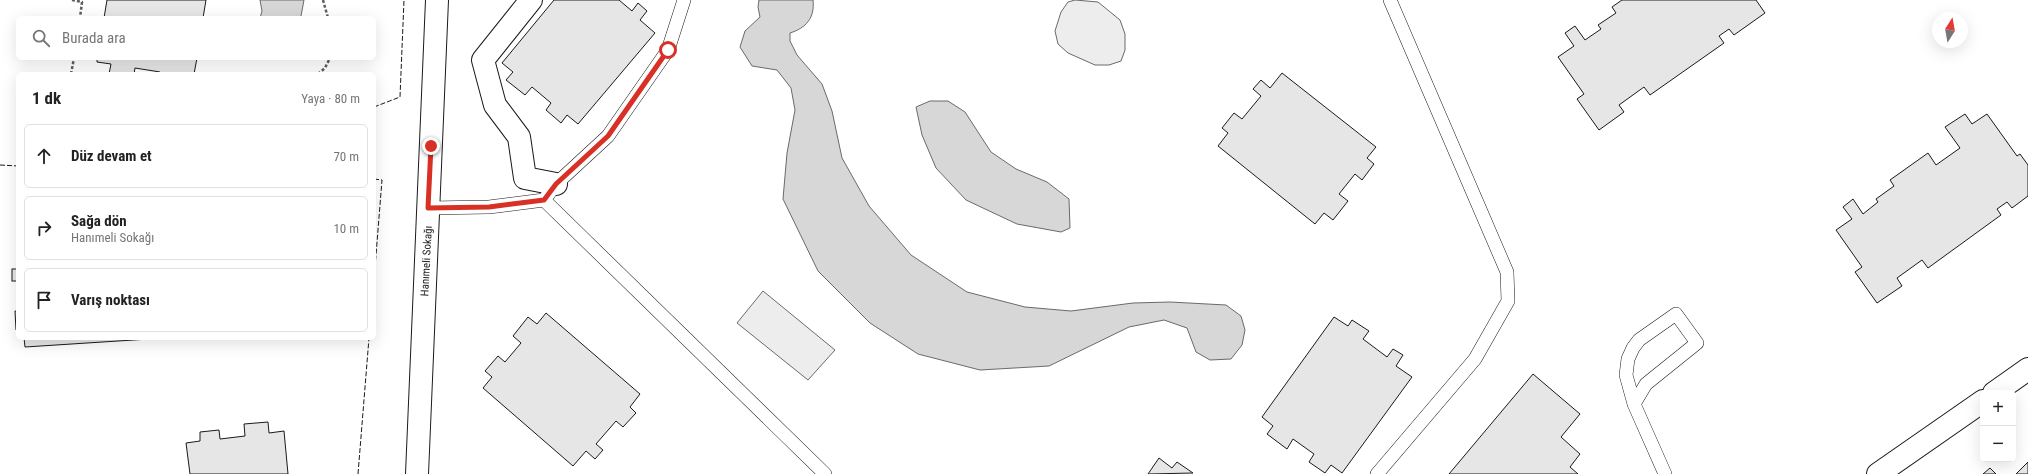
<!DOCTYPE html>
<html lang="tr">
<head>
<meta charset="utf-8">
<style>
	body { margin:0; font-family:"Roboto Condensed",sans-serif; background:#f6f6f6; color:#222 }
	.controls { position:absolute; right:12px; bottom:12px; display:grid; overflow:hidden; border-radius:6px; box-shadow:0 4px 16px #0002 }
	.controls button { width:36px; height:36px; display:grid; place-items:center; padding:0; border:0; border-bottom:1px solid #e0e0e0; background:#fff; color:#222; font:20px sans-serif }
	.compass { position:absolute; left:1932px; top:12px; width:36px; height:36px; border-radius:50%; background:#fff; box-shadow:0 4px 16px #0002; rotate:11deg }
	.stop { position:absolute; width:12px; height:12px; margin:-9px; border:3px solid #d93025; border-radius:50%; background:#fff }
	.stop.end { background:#d93025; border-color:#fff; box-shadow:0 1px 4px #0008 }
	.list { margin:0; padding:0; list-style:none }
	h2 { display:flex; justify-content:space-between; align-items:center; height:52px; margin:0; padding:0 16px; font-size:17px }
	h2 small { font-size:13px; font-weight:400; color:#767676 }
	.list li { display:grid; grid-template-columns:26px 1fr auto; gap:12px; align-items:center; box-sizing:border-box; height:64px; margin:0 8px 8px; padding:0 8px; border:1px solid #e0e0e0; border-radius:6px }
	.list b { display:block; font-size:15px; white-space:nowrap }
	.list p { margin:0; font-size:13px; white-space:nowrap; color:#767676 }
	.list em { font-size:13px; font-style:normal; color:#767676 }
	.icon { flex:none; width:22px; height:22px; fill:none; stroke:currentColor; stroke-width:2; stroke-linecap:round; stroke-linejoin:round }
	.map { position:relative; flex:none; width:2028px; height:474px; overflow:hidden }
	.search { position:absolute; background:#fff; box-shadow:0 4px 16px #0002; left:16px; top:16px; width:360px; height:44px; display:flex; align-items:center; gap:10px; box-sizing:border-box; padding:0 14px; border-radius:6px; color:#767676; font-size:15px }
	.panel { position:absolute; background:#fff; box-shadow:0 4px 16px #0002; left:16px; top:72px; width:360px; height:268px; border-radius:6px }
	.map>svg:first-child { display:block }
	.built { fill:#ededed; stroke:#6a6a6a }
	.water { fill:#d7d7d7; stroke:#6a6a6a }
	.building { fill:#e6e6e6; stroke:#1a1a1a }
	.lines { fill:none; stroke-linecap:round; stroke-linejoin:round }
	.lane-casing { stroke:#1a1a1a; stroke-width:14 }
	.street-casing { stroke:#1a1a1a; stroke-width:24 }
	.secondary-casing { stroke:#1a1a1a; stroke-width:24 }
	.path { stroke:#5f5f5f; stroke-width:2.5; stroke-dasharray:3 2; stroke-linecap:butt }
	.lane { stroke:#fff; stroke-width:13 }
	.street { stroke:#fff; stroke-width:22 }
	.secondary { stroke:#fff; stroke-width:22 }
	.fence { stroke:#1a1a1a; stroke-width:1; stroke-dasharray:5 2; stroke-linecap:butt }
	.route { stroke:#d93025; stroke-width:5 }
	.labels { text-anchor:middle; stroke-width:3; stroke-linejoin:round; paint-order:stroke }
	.street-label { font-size:11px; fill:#1a1a1a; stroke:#fff }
</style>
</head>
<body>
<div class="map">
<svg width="2028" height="474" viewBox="0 0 2028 474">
	<rect width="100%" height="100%" fill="#fff"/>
	<g class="built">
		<polygon points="1075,0 1098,2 1120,20 1125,34 1125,50 1121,61 1109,65 1095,65 1068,53 1058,44 1055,31 1061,12 1068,2"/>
		<polygon points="763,291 835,350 808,380 737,323"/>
	</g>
	<g class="water">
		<polygon points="260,0 304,0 301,16 303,18 260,18 262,11"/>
		<path d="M759 0H813C815 18 806 28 790 33V41L797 55 822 84 832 111 842 158 869 206 911 255 967 292 1025 307 1071 311 1133 303 1170 302 1226 305 1241 316 1245 330 1242 345 1231 359 1210 360 1196 352 1187 328 1164 320 1129 327 1049 366 980 370 918 354 870 323 818 271 783 199 787 153 795 110 791 88 777 70 752 66 740 47 745 31 760 17 758 7Z"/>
		<polygon points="930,101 948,101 965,112 991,152 1016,169 1047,182 1069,199 1070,228 1061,232 1017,224 966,200 936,168 922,135 916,107"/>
	</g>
	<g class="building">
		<polygon points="107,0 206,0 203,18 104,18"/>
		<polygon points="554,0 619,0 632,11 638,3 647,11 640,20 655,33 578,124 567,115 561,123 546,110 551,103 532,87 525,95 506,80 513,72 502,63"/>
		<polygon points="1622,0 1756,0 1765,13 1734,35 1729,29 1719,36 1724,43 1650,95 1644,87 1619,105 1624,112 1599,130 1577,99 1584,94 1558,57 1574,46 1565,33 1575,26 1585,40 1601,29 1598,25 1616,13 1612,7"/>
		<polygon points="97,58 197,58 194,74 160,74 160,72 135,68 134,74 109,74 111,64 97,62"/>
		<polygon points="1282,73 1376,147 1367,158 1374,164 1362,180 1355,174 1339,194 1348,201 1333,220 1324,213 1315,224 1218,146 1228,133 1222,128 1234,113 1242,119 1261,96 1253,89 1261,80 1270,88"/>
		<polygon points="1965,114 1972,124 1987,114 2017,156 2020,154 2028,165 2028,196 2012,208 2007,202 1997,209 2001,215 1928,268 1922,260 1897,278 1902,286 1877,303 1855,272 1862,267 1836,230 1852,219 1843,207 1853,199 1863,214 1878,202 1876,199 1894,186 1890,180 1928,153 1936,165 1960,148 1945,127"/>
		<rect x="12" y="269" width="6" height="12"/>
		<polygon points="15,311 18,311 18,330 16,330"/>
		<polygon points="546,313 640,394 630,407 636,413 623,427 616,421 596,444 603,450 595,459 586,451 573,466 483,388 492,377 485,371 498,356 505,362 521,343 513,336 528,317 537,324"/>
		<polygon points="1334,317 1348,326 1352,320 1369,331 1363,339 1387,357 1393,349 1403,355 1396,366 1412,377 1342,473 1331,465 1325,473 1309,462 1314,454 1293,439 1287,449 1267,434 1273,426 1262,417"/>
		<polygon points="24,338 149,338 149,339 25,347"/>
		<polygon points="1533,374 1580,414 1561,437 1580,454 1570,467 1578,474 1449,474"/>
		<polygon points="268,422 269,433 284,431 288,474 190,474 186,443 200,441 200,432 219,430 220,439 245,436 244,424"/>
		<polygon points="1159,458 1172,468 1177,462 1193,473 1148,474"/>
		<polygon points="2028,462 2028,474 2016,474"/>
		<polygon points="1990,468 1996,474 1983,474"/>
	</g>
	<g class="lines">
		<defs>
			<g id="lane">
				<polyline points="544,200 825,474"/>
				<polyline points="428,208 489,207 544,200 556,184 608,136 668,50 684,0"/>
				<polyline points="1634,404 1646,384 1697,343 1676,314 1639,340 1633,348 1628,359 1626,375 1634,404 1665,474"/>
				<polyline points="1377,474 1475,359 1508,301 1507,272 1390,0"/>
			</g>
			<g id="street">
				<polyline points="531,0 483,60 495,105 519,137 525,178 556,184"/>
				<polyline points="417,474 437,0"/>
			</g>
			<g id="secondary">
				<polyline points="1994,393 2028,369"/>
				<polyline points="1878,474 1983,401"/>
			</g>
		</defs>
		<use href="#lane" class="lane-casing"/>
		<use href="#street" class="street-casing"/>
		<use href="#secondary" class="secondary-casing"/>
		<g class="path">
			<polyline points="72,0 82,2 80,18"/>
			<polyline points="323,0 328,18"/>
			<polyline points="71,74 74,58"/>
			<polyline points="318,74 325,68 330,58"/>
		</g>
		<use href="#lane" class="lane"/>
		<use href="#street" class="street"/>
		<use href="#secondary" class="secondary"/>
		<g class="fence">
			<polyline points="374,107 400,97 404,0"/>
			<polyline points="0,165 18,166"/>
			<polyline points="374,179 382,180 374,280"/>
			<polyline points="358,474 369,338"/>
		</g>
	</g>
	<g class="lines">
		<polyline class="route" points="431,146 428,208 489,207 544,200 556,184 608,136 668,50"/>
	</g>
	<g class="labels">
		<g class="street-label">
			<text transform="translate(426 261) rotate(-87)" y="4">Hanımeli Sokağı</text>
		</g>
	</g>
</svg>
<div class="controls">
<button>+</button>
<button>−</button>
</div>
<svg class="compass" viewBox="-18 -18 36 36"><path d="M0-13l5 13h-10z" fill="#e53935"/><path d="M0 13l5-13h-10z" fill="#767676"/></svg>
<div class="stop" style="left:668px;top:50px"></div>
<div class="stop end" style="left:431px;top:146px"></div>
<div class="search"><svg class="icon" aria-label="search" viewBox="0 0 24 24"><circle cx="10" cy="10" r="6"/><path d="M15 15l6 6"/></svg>Burada ara</div>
<section class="panel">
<h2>1 dk<small>Yaya · 80 m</small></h2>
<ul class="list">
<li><svg class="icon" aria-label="ahead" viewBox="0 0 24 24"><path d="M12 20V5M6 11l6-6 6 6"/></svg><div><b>Düz devam et</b></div><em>70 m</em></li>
<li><svg class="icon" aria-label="right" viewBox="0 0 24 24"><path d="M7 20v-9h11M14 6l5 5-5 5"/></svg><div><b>Sağa dön</b><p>Hanımeli Sokağı</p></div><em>10 m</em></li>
<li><svg class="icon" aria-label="arrive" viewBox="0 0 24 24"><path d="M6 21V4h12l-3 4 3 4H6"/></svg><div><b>Varış noktası</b></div></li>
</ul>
</section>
</div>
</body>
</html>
